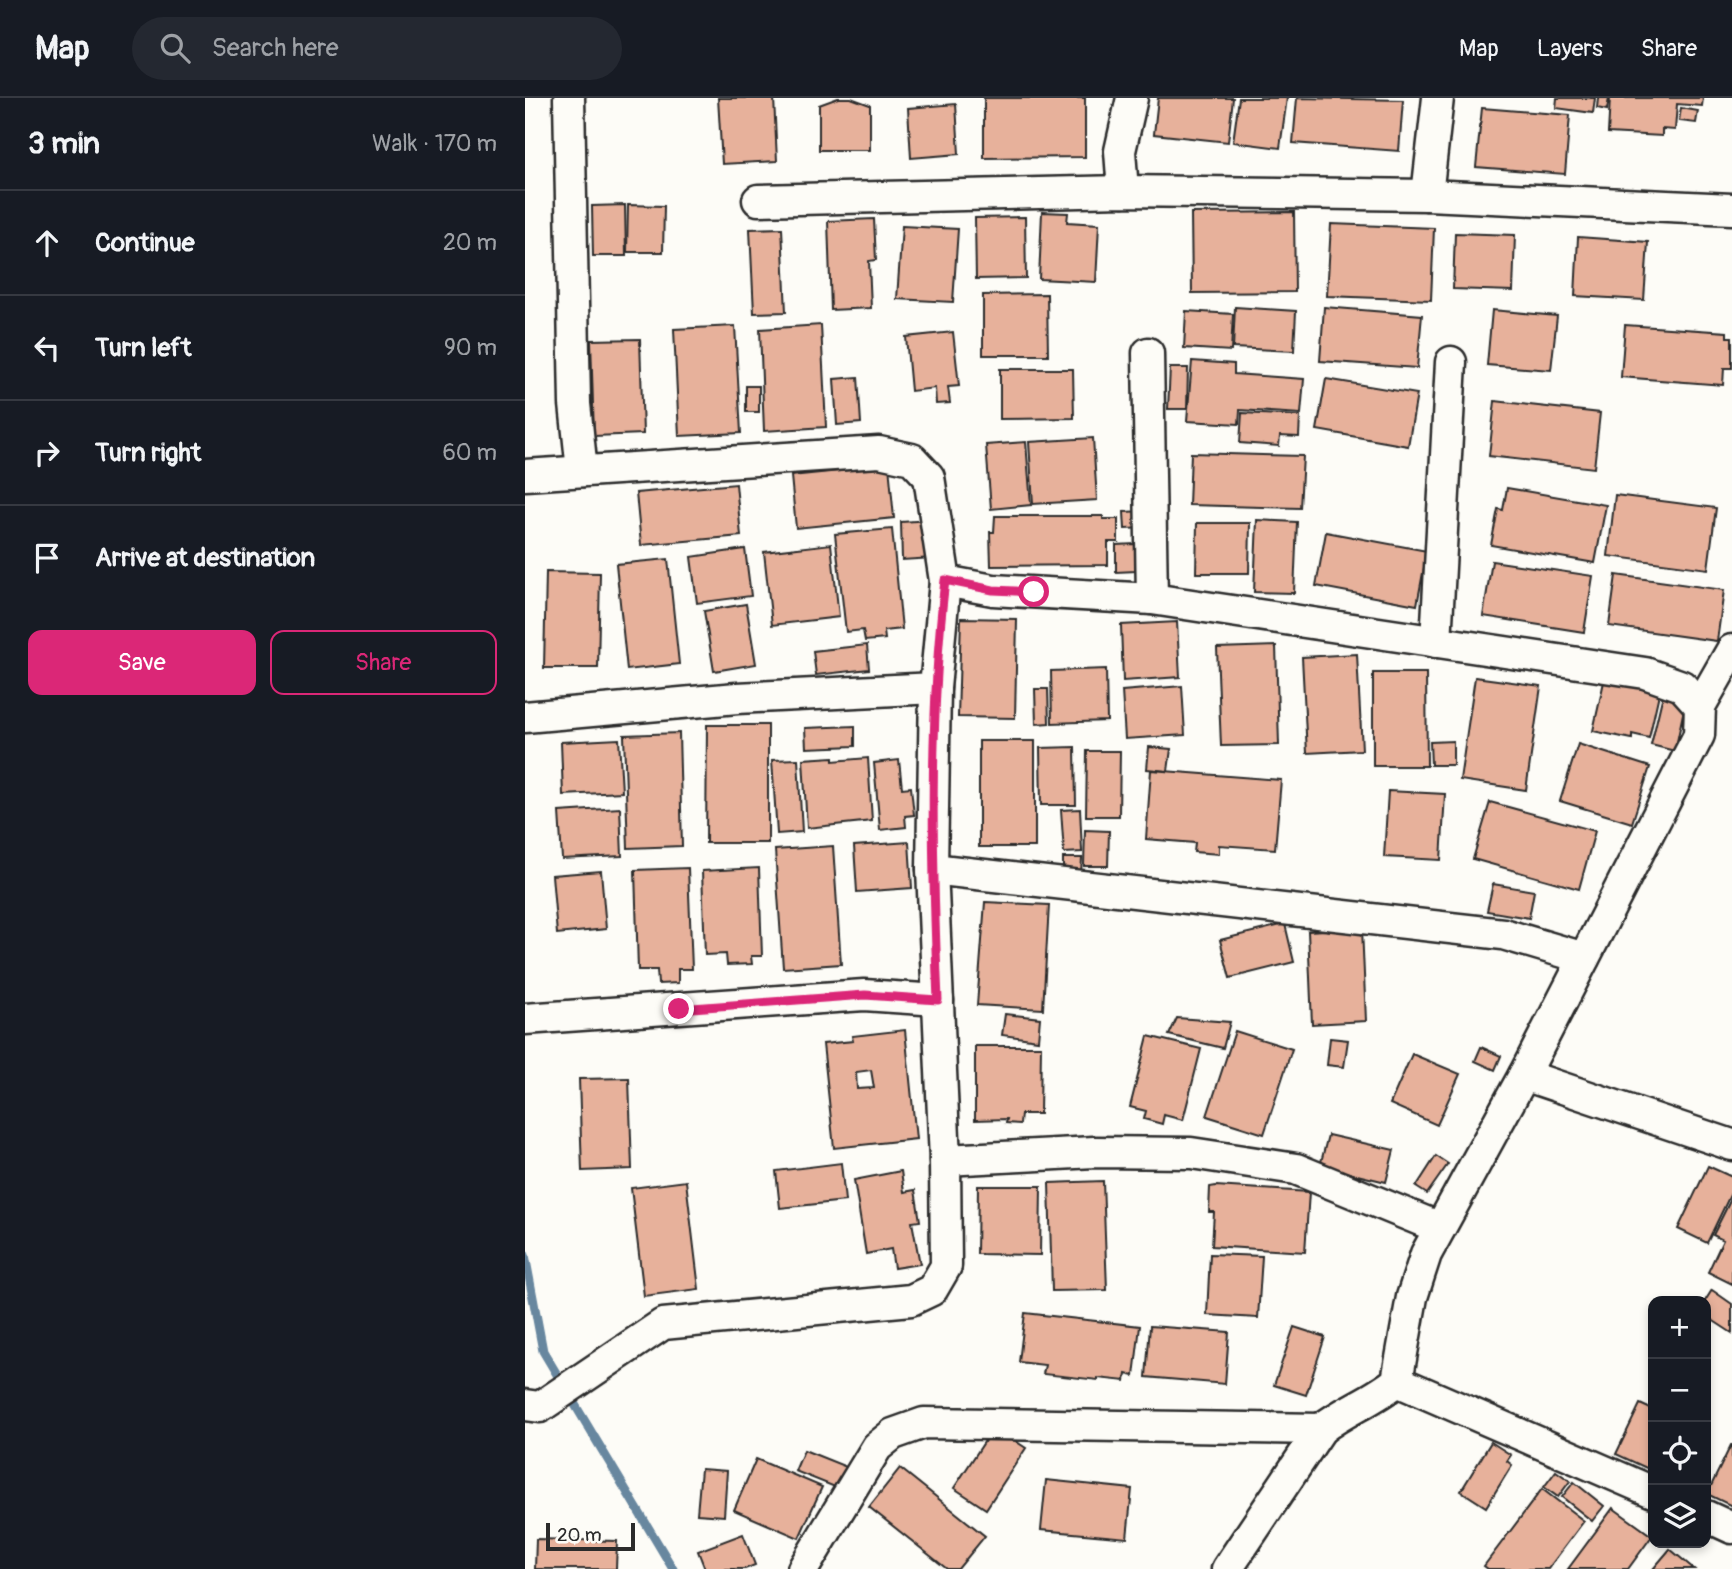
<!DOCTYPE html>
<html lang="en">
<head>
<meta charset="utf-8">
<style>
	body { margin:0; font-family:Pangolin,sans-serif; background:#242831; color:#f1f3f6 }
	.controls { position:absolute; right:21px; bottom:21px; display:grid; overflow:hidden; border-radius:14px; box-shadow:0 4px 10px #0003 }
	.controls button { width:63px; height:63px; display:grid; place-items:center; padding:0; border:0; border-bottom:2px solid #363941; background:#171b24; color:#f1f3f6; font:35px sans-serif }
	.scale { position:absolute; left:21px; bottom:18px; width:89px; box-sizing:border-box; padding-left:7px; border:4px solid #2b2b2b; border-top:0; font-size:19px; line-height:24px; white-space:nowrap; color:#2b2b2b; -webkit-text-stroke:5px #fdfcf7; paint-order:stroke }
	.stop { position:absolute; width:21px; height:21px; margin:-16px; border:5px solid #db2777; border-radius:50%; background:#fff }
	.stop.end { background:#db2777; border-color:#fff; box-shadow:0 2px 7px #0008 }
	.list { margin:0; padding:0; list-style:none }
	h2 { display:flex; justify-content:space-between; align-items:center; height:91px; margin:0; padding:0 28px; font-size:30px }
	h2 small { font-size:23px; font-weight:400; color:#9ea1a6 }
	.list li { display:grid; grid-template-columns:46px 1fr auto; gap:21px; align-items:center; box-sizing:border-box; height:105px; padding:0 28px; border-top:2px solid #363941 }
	.list b { display:block; font-size:26px; white-space:nowrap }
	.list em { font-size:23px; font-style:normal; color:#9ea1a6 }
	.actions { display:flex; gap:14px; padding:21px 28px }
	.actions a { flex:1; padding:16px 0; border:2px solid #db2777; border-radius:14px; text-align:center; font-size:24px; color:#db2777 }
	.actions .main { background:#db2777; color:#fff }
	.icon { flex:none; width:38px; height:38px; fill:none; stroke:currentColor; stroke-width:2; stroke-linecap:round; stroke-linejoin:round }
	.map { position:relative; flex:none; width:1207px; height:1471px; overflow:hidden }
	header { display:flex; align-items:center; gap:42px; box-sizing:border-box; height:98px; padding:0 35px; background:#171b24; border-bottom:2px solid #363941 }
	header strong { font-size:33px }
	nav { display:flex; gap:38px; margin-inline-start:auto; font-size:24px }
	.search { width:490px; height:63px; background:#242831; display:flex; align-items:center; gap:18px; box-sizing:border-box; padding:0 24px; border-radius:38px; color:#9ea1a6; font-size:26px }
	main { display:flex }
	aside { flex:1; background:#171b24 }
	.map>svg:first-child { display:block }
	.lines { fill:none; stroke-linecap:round; stroke-linejoin:round }
	.stream { stroke:#68879f; stroke-width:9 }
	.building { fill:#e7b19b; stroke:#2b2b2b; stroke-width:2; fill-rule:evenodd }
	.minor-casing { stroke:#2b2b2b; stroke-width:35 }
	.minor { stroke:#fdfcf7; stroke-width:30 }
	.route { stroke:#db2777; stroke-width:9 }
</style>
</head>
<body>
<header>
<strong>Map</strong>
<div class="search"><svg class="icon" aria-label="search" viewBox="0 0 24 24"><circle cx="10" cy="10" r="6"/><path d="M15 15l6 6"/></svg>Search here</div>
<nav><a>Map</a><a>Layers</a><a>Share</a></nav>
</header>
<main>
<aside>
<h2>3 min<small>Walk · 170 m</small></h2>
<ul class="list">
<li><svg class="icon" aria-label="ahead" viewBox="0 0 24 24"><path d="M12 20V5M6 11l6-6 6 6"/></svg><div><b>Continue</b></div><em>20 m</em></li>
<li><svg class="icon" aria-label="left" viewBox="0 0 24 24"><path d="M17 20v-9H6M10 6l-5 5 5 5"/></svg><div><b>Turn left</b></div><em>90 m</em></li>
<li><svg class="icon" aria-label="right" viewBox="0 0 24 24"><path d="M7 20v-9h11M14 6l5 5-5 5"/></svg><div><b>Turn right</b></div><em>60 m</em></li>
<li><svg class="icon" aria-label="arrive" viewBox="0 0 24 24"><path d="M6 21V4h12l-3 4 3 4H6"/></svg><div><b>Arrive at destination</b></div></li>
</ul>
<div class="actions"><a class="main">Save</a><a>Share</a></div>
</aside>
<div class="map">
<svg width="1207" height="1471" viewBox="0 0 1207 1471">
	<rect width="100%" height="100%" fill="#fdfcf7"/>
	<filter id="ink" filterUnits="userSpaceOnUse"><feTurbulence type="fractalNoise" baseFrequency=".0143" numOctaves="2"/><feDisplacementMap in="SourceGraphic" scale="14" xChannelSelector="R" yChannelSelector="G"/><feConvolveMatrix kernelMatrix="1 2 1 2 8 2 1 2 1" color-interpolation-filters="sRGB"/></filter>
	<g filter="url(#ink)">
		<g class="lines">
			<polyline class="stream" points="0,1157 18,1253 148,1471"/>
		</g>
		<g class="building">
			<polygon points="193,0 249,0 252,63 197,66"/>
			<polygon points="313,0 326,0 345,7 345,52 294,52 294,7"/>
			<polygon points="459,0 560,0 560,59 459,60"/>
			<polygon points="633,0 708,0 703,44 629,36"/>
			<polygon points="714,0 762,0 755,50 708,44"/>
			<polygon points="772,0 878,2 874,53 768,45"/>
			<polygon points="1032,0 1070,0 1068,15 1031,10"/>
			<polygon points="1073,0 1084,0 1082,12 1072,10"/>
			<polygon points="1085,0 1178,0 1177,8 1152,6 1150,32 1137,31 1137,38 1083,35"/>
			<polygon points="431,6 434,56 386,60 383,10"/>
			<polygon points="957,10 1045,17 1040,76 951,69"/>
			<polygon points="1156,10 1173,13 1171,25 1154,23"/>
			<polygon points="100,107 101,158 68,158 67,108"/>
			<polygon points="103,107 139,108 138,154 102,154"/>
			<polygon points="517,114 543,115 542,124 574,126 571,184 514,181"/>
			<polygon points="769,114 770,194 667,195 666,115"/>
			<polygon points="500,119 501,180 451,181 450,120"/>
			<polygon points="349,121 351,162 344,163 346,210 306,212 303,123"/>
			<polygon points="806,126 909,130 906,202 802,198"/>
			<polygon points="377,128 433,131 428,204 372,201"/>
			<polygon points="257,130 261,214 229,215 225,131"/>
			<polygon points="930,135 990,137 988,193 928,191"/>
			<polygon points="1053,139 1123,144 1119,202 1050,198"/>
			<polygon points="522,196 523,257 458,257 458,197"/>
			<polygon points="710,209 771,213 769,253 708,250"/>
			<polygon points="799,209 897,217 892,270 795,263"/>
			<polygon points="967,212 1032,218 1026,272 962,267"/>
			<polygon points="661,213 708,216 706,253 659,250"/>
			<polygon points="296,227 301,329 239,333 235,231"/>
			<polygon points="1100,227 1202,234 1202,239 1207,239 1207,270 1199,270 1198,287 1096,279"/>
			<polygon points="210,228 216,335 154,338 149,231"/>
			<polygon points="428,234 434,288 423,289 425,305 411,306 410,290 386,293 381,239"/>
			<polygon points="115,241 118,336 69,338 66,242"/>
			<polygon points="667,263 709,266 709,276 779,281 776,316 715,312 714,326 662,323"/>
			<polygon points="645,270 663,270 662,311 643,311"/>
			<polygon points="475,271 548,271 549,320 475,321"/>
			<polygon points="333,279 336,325 312,327 309,281"/>
			<polygon points="801,281 892,296 883,348 792,332"/>
			<rect x="221" y="288" width="13" height="26"/>
			<polygon points="970,303 1075,315 1069,370 964,358"/>
			<polygon points="717,315 775,318 774,339 755,338 754,348 715,345"/>
			<polygon points="568,340 572,402 508,406 504,344"/>
			<polygon points="501,344 506,407 466,411 461,347"/>
			<polygon points="666,355 778,358 775,410 664,407"/>
			<polygon points="364,368 369,420 271,430 266,378"/>
			<polygon points="211,386 216,438 116,447 111,395"/>
			<polygon points="982,390 1081,407 1070,465 966,447 973,411 978,412"/>
			<polygon points="1090,397 1191,410 1183,471 1083,458"/>
			<polygon points="620,413 620,430 600,431 599,414"/>
			<polygon points="470,418 578,418 578,421 593,421 593,444 583,444 583,467 466,468 465,434 469,434"/>
			<polygon points="406,422 408,460 377,462 376,424"/>
			<polygon points="732,422 772,424 769,495 729,494"/>
			<polygon points="672,425 725,425 724,475 671,475"/>
			<polygon points="367,431 377,531 359,533 360,541 340,543 338,532 321,534 310,436"/>
			<polygon points="801,434 902,453 892,507 791,488"/>
			<polygon points="306,446 314,519 247,527 239,454"/>
			<polygon points="610,446 611,473 591,474 591,447"/>
			<polygon points="220,451 226,498 172,505 166,459"/>
			<polygon points="143,461 154,566 102,572 91,466"/>
			<polygon points="967,463 1068,478 1059,534 958,518"/>
			<polygon points="21,474 75,475 73,570 19,570"/>
			<polygon points="1091,477 1199,492 1192,543 1084,528"/>
			<polygon points="221,506 231,566 189,573 179,513"/>
			<polygon points="436,520 492,521 490,620 433,619"/>
			<polygon points="652,524 655,579 598,583 596,527"/>
			<polygon points="342,547 344,571 291,577 288,553"/>
			<polygon points="751,548 754,647 696,648 692,550"/>
			<polygon points="832,556 837,652 782,655 777,559"/>
			<polygon points="581,571 582,623 527,625 526,573"/>
			<polygon points="848,575 901,575 902,668 848,668"/>
			<polygon points="950,579 1016,588 1001,692 935,682"/>
			<polygon points="1080,579 1135,591 1124,640 1107,636 1107,641 1068,633"/>
			<polygon points="657,588 660,637 600,641 597,593"/>
			<polygon points="510,591 523,591 524,625 511,626"/>
			<polygon points="1139,592 1162,597 1150,653 1126,647"/>
			<polygon points="182,627 243,627 243,745 181,745"/>
			<polygon points="330,628 330,648 281,650 280,630"/>
			<polygon points="154,635 157,748 103,750 99,637"/>
			<polygon points="94,641 97,694 38,697 36,644"/>
			<rect x="454" y="643" width="56" height="106"/>
			<polygon points="928,643 928,667 906,667 905,644"/>
			<polygon points="1053,646 1125,669 1107,725 1035,703"/>
			<polygon points="550,649 551,707 516,707 515,650"/>
			<polygon points="624,649 646,651 643,673 622,671"/>
			<polygon points="562,653 595,653 594,718 561,718"/>
			<polygon points="308,659 308,663 343,660 347,723 282,730 278,661"/>
			<polygon points="273,661 277,734 252,736 247,662"/>
			<polygon points="374,662 377,690 386,689 389,717 380,718 381,729 355,732 349,665"/>
			<polygon points="626,672 756,682 750,751 694,747 694,756 669,754 670,745 621,741"/>
			<polygon points="863,693 920,696 916,762 859,759"/>
			<polygon points="965,704 1070,733 1054,791 948,761"/>
			<polygon points="95,710 97,758 37,761 34,714"/>
			<polygon points="555,711 557,754 539,755 536,712"/>
			<polygon points="560,732 584,733 583,768 559,768"/>
			<polygon points="384,744 387,790 332,794 329,748"/>
			<polygon points="308,748 316,866 258,870 250,752"/>
			<polygon points="538,760 557,760 556,775 538,775"/>
			<polygon points="163,770 167,871 153,871 153,885 133,886 132,872 113,872 110,772"/>
			<polygon points="234,770 237,858 226,858 227,866 202,867 201,856 180,857 177,773"/>
			<polygon points="76,773 81,831 32,836 27,777"/>
			<polygon points="968,786 1009,793 1004,820 962,813"/>
			<polygon points="460,804 524,807 518,911 452,907"/>
			<polygon points="760,826 769,864 705,880 695,842"/>
			<polygon points="837,830 841,923 787,926 783,833"/>
			<polygon points="480,916 515,920 513,942 477,937"/>
			<polygon points="652,920 705,924 698,950 644,937"/>
			<path d="M380 932 391 1041 309 1050 298 946 328 943 327 938ZM346 972 349 990 332 991 331 974Z"/>
			<polygon points="710,933 767,951 739,1036 682,1018"/>
			<polygon points="623,938 676,951 658,1022 639,1017 637,1026 619,1021 621,1013 605,1009"/>
			<polygon points="805,940 823,942 819,969 802,967"/>
			<polygon points="450,948 516,948 515,1016 496,1016 495,1026 481,1025 482,1021 450,1022"/>
			<polygon points="956,949 976,958 970,972 950,963"/>
			<polygon points="887,956 935,976 912,1027 865,1006"/>
			<polygon points="104,980 107,1071 57,1073 54,981"/>
			<polygon points="803,1037 869,1052 861,1084 795,1068"/>
			<polygon points="911,1058 923,1066 902,1096 891,1089"/>
			<polygon points="316,1065 320,1103 255,1110 251,1073"/>
			<polygon points="1183,1068 1207,1079 1207,1093 1182,1145 1153,1131"/>
			<polygon points="376,1073 379,1094 390,1092 395,1123 387,1124 395,1166 369,1170 366,1151 341,1156 329,1082"/>
			<polygon points="161,1083 174,1191 119,1198 106,1090"/>
			<polygon points="578,1083 582,1192 527,1193 524,1085"/>
			<polygon points="453,1088 516,1088 515,1157 452,1156"/>
			<polygon points="691,1088 784,1094 780,1154 687,1148 689,1114 684,1114 685,1089"/>
			<polygon points="1207,1099 1207,1186 1183,1174 1198,1142 1188,1137"/>
			<polygon points="685,1156 737,1158 733,1220 682,1217"/>
			<polygon points="1187,1192 1207,1206 1207,1235 1181,1218 1180,1203"/>
			<polygon points="500,1215 615,1228 609,1278 601,1276 600,1283 573,1280 573,1282 518,1276 520,1267 494,1264"/>
			<polygon points="625,1228 704,1234 700,1286 621,1279"/>
			<polygon points="769,1229 800,1239 781,1297 749,1287"/>
			<polygon points="1115,1306 1128,1312 1128,1373 1091,1356"/>
			<polygon points="469,1329 501,1350 461,1411 429,1390"/>
			<polygon points="966,1344 986,1357 982,1363 987,1367 961,1409 936,1393"/>
			<polygon points="1206,1347 1207,1347 1207,1408 1182,1396"/>
			<polygon points="279,1352 324,1370 315,1391 270,1373"/>
			<polygon points="231,1361 297,1389 274,1440 209,1412"/>
			<polygon points="375,1370 460,1438 433,1471 422,1471 344,1409"/>
			<polygon points="176,1371 202,1373 199,1418 172,1416"/>
			<polygon points="1031,1373 1045,1383 1033,1399 1019,1389"/>
			<polygon points="521,1382 607,1391 602,1440 516,1432"/>
			<polygon points="1049,1384 1079,1408 1067,1423 1037,1399"/>
			<polygon points="1017,1391 1059,1423 1023,1471 963,1471 959,1468"/>
			<polygon points="1088,1410 1127,1438 1103,1471 1043,1471"/>
			<polygon points="218,1436 230,1467 220,1471 180,1471 173,1453"/>
			<polygon points="11,1441 92,1443 91,1471 10,1471"/>
			<polygon points="1145,1451 1169,1471 1128,1471"/>
		</g>
		<g class="lines">
			<defs>
				<g id="minor">
					<polyline points="44,0 50,306 57,373"/>
					<polyline points="598,93 595,53 607,0"/>
					<polyline points="902,97 913,0"/>
					<polyline points="233,102 598,93 902,97 1207,111"/>
					<polyline points="623,255 627,501"/>
					<polyline points="0,377 354,354 387,361 404,379 420,483 410,590 407,771 420,1062 421,1168 407,1192 386,1202 138,1226 15,1309 0,1307"/>
					<polyline points="420,483 468,492 627,501 1120,575 1157,588 1175,608"/>
					<polyline points="911,544 926,264"/>
					<polyline points="0,619 212,600 410,590"/>
					<polyline points="407,771 978,836 1059,860"/>
					<polyline points="0,921 339,897 413,902"/>
					<polyline points="999,977 1207,1047"/>
					<polyline points="420,1062 569,1054 666,1055 771,1071 915,1130"/>
					<polyline points="872,1283 1128,1394"/>
					<polyline points="1181,1418 1207,1430"/>
					<polyline points="278,1471 352,1349 368,1336 399,1325 796,1331"/>
					<path d="M702 1471 796 1331C820 1312 848 1303 872 1283L887 1199 901 1156 999 977 1174 637 1175 608 1207 552"/>
				</g>
			</defs>
			<use href="#minor" class="minor-casing"/>
			<use href="#minor" class="minor"/>
		</g>
	</g>
	<g class="lines" filter="url(#ink)">
		<path class="route" d="M154 911 340 897 413 902C407 763 404 621 420 482L468 492 509 494"/>
	</g>
</svg>
<div class="controls">
<button>+</button>
<button>−</button>
<button><svg class="icon" aria-label="locate" viewBox="0 0 24 24"><circle cx="12" cy="12" r="6"/><path d="M12 2v4M12 18v4M2 12h4M18 12h4"/></svg></button>
<button><svg class="icon" aria-label="layers" viewBox="0 0 24 24"><path d="M12 4l9 5-9 5-9-5zM3 14l9 5 9-5"/></svg></button>
</div>
<div class="scale">20 m</div>
<div class="stop" style="left:509px;top:494px"></div>
<div class="stop end" style="left:154px;top:911px"></div>
</div>
</main>
</body>
</html>
